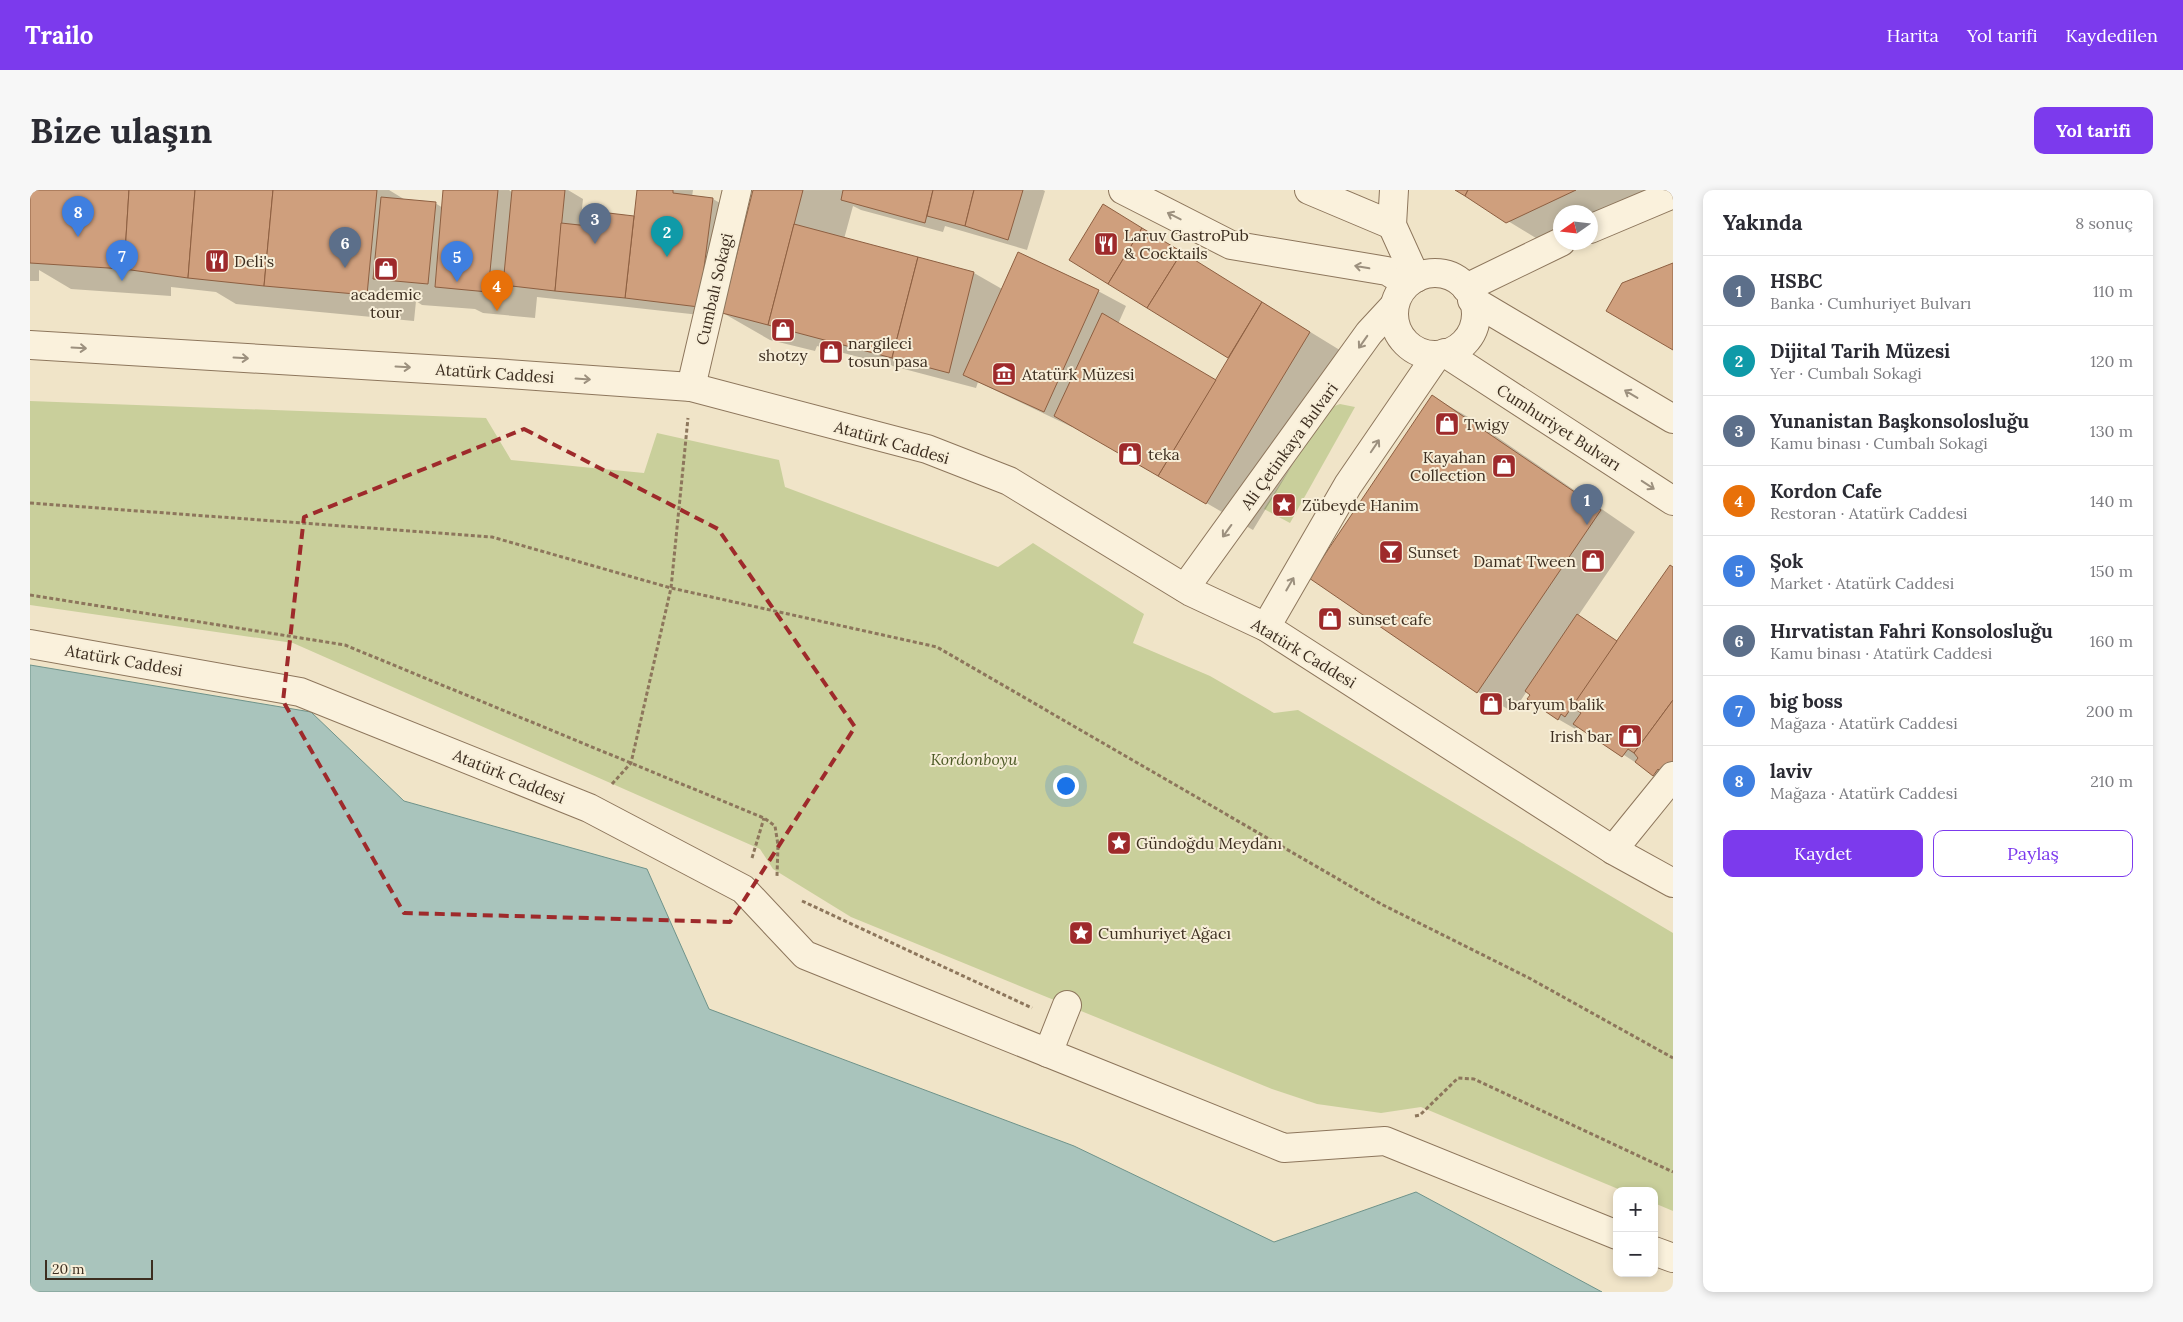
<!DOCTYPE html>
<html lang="tr">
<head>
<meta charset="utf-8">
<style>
	body { margin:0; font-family:Lora,serif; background:#f7f7f7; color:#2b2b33 }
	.controls { position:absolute; right:15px; bottom:15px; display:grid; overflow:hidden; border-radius:10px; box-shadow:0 2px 8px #0003 }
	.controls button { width:45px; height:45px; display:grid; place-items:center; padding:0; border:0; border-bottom:1px solid #e1e1e2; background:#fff; color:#2b2b33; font:25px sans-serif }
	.compass { position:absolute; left:1523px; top:15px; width:45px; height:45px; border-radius:50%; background:#fff; box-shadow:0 2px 8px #0003; rotate:256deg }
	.scale { position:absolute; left:15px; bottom:12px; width:108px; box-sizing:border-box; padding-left:5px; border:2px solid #3d2e20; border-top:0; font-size:14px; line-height:18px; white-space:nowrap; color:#3d2e20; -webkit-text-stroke:4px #f7eed8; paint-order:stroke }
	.you { position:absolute; left:1035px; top:595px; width:18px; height:18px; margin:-12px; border:4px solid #fff; border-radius:50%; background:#1a73e8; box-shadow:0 0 0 8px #1a73e833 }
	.badge { display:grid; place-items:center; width:32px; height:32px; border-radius:50%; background:#7c3aed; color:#fff; font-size:16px; font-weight:700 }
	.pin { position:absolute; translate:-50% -41px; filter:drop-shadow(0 1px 2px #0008) }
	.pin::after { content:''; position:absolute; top:26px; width:18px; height:15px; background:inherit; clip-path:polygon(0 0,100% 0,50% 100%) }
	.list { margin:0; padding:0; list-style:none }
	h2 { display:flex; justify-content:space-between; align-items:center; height:65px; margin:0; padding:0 20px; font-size:21px }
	h2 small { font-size:16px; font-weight:400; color:#7c7c81 }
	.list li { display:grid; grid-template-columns:32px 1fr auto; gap:15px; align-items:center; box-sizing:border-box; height:70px; padding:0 20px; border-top:1px solid #e1e1e2 }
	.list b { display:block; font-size:19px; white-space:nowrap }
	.list p { margin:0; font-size:16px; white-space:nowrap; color:#7c7c81 }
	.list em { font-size:16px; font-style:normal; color:#7c7c81 }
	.actions { display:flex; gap:10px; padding:15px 20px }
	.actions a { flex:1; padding:11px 0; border:1px solid #7c3aed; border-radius:10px; text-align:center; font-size:18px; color:#7c3aed }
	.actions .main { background:#7c3aed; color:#fff }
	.map { position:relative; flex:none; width:1643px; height:1102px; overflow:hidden; border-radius:10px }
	header { display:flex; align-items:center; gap:30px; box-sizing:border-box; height:70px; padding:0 25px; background:#7c3aed; color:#fff }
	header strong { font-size:24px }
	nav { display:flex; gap:28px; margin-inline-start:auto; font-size:18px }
	.intro { display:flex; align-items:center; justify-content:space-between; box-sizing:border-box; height:120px; padding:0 30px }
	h1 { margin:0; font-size:35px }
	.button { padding:12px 22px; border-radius:10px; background:#7c3aed; color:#fff; font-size:18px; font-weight:700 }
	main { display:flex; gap:30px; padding:0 30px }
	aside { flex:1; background:#fff; border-radius:10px; box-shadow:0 2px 8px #0003 }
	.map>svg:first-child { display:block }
	.green { fill:#c9cf9b }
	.water { fill:#a9c4bc; stroke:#6f938a }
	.shadow { fill:#0003 }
	.building { fill:#cf9f7d; stroke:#8d5f41 }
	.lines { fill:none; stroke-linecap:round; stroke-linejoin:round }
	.minor-casing { stroke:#8d765c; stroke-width:30 }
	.path { stroke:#8d765c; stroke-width:3; stroke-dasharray:4 2.5; stroke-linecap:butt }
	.minor { stroke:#faf1dc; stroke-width:28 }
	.oneway { stroke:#9c907e }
	.marked { fill:none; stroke:#9e2a2b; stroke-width:4; stroke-dasharray:10 6; stroke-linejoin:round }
	.labels { text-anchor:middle; stroke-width:4; stroke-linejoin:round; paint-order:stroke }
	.poi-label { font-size:16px; fill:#3d2e20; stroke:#f7eed8; text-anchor:start }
	.street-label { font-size:16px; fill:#3d2e20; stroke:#f7eed8 }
	.park-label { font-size:16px; font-style:italic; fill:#4d5a26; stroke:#f7eed8 }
</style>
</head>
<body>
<header>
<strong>Trailo</strong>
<nav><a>Harita</a><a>Yol tarifi</a><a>Kaydedilen</a></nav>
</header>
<div class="intro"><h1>Bize ulaşın</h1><a class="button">Yol tarifi</a></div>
<main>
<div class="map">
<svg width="1643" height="1102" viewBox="0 0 1643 1102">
	<rect width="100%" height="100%" fill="#f0e4c8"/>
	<g class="green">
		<polygon points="0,211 456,228 481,270 614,283 627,243 749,270 755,297 968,377 1003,353 1114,424 1103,453 1180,486 1244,523 1268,520 1643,743 1643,1021 1624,1013 1624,1001 1593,1001 1391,917 1351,923 1287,914 1242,899 821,727 743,679 730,659 263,453 0,415"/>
		<polygon points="1310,214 1325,217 1260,333 1234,319 1299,218"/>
	</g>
	<polygon class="water" points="0,475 281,522 374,611 617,679 679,819 1044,956 1244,1052 1386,1002 1572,1102 0,1102"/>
	<g class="shadow">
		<polygon points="0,0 359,0 377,11 405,13 413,18 415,0 479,0 483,3 484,0 538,0 553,9 550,37 569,39 571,23 605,27 609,0 663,0 662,7 683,9 702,20 688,127 507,107 505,128 453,123 445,119 392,115 386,111 384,131 206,114 186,102 141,97 141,106 41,99 9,80 9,91 0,91"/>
		<polygon points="725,0 1013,0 1015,1 997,60 915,36 913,42 831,20 823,16 814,49 944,83 972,99 1068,101 1096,116 1088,134 1187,191 1201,168 1041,70 1171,75 1326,170 1223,340 1042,235 1042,237 948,192 946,198 787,156 785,161 740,150 693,123"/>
		<polygon points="1427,0 1637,0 1560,42 1560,22 1530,22 1530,52 1524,59"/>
		<polygon points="1403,207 1438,227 1605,342 1548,426 1588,452 1643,378 1642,596 1549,536 1547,540 1528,529 1497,501 1483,522 1448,502 1281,388"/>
	</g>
	<g class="building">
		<polygon points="0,0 99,0 94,79 0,73"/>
		<polygon points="99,0 165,0 158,88 94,79"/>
		<polygon points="165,0 243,0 234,96 158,88"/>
		<polygon points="243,0 347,0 337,105 234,96"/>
		<polygon points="413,0 468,0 458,102 405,97"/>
		<polygon points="482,0 535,0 525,101 473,95"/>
		<polygon points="607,0 643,0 643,3 683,8 669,117 595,108"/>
		<polygon points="723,0 773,0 738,135 692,123"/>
		<polygon points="813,0 903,0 895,33 811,10"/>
		<polygon points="903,0 944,0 935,36 897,26"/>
		<polygon points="944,0 993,0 978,50 935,36"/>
		<polygon points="1425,0 1438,0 1435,6"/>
		<polygon points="1438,0 1546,0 1476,33 1435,6"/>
		<polygon points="351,7 406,12 398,94 343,89"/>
		<polygon points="1073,14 1112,38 1078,94 1039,70"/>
		<polygon points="570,22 604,26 595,108 525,101 531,33 568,37"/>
		<polygon points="764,34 888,67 862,168 738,135"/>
		<polygon points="1112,38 1152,62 1117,118 1078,94"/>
		<polygon points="988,62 1069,100 1014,222 933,185"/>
		<polygon points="1152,62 1232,112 1198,168 1117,118"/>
		<polygon points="888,67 944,82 919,183 862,168"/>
		<polygon points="1643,73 1643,160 1576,121 1592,93"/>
		<polygon points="1232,112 1280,142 1176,314 1128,286"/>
		<polygon points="1072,123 1186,190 1128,286 1024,226"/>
		<polygon points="1402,205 1571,320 1447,503 1279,388"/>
		<polygon points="1640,375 1643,377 1643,510 1604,563 1598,559 1592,567 1543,534 1551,523 1541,516"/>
		<polygon points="1547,424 1587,451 1535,527 1531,524 1528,530 1497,509 1500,505 1495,501"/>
		<polygon points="1643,510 1643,571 1633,584 1628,579 1623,586 1605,572 1608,568 1604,563"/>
	</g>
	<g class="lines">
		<defs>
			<g id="minor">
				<polyline points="1093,0 1201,55 1357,81 1377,93"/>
				<polyline points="1279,0 1362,35"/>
				<polyline points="1364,0 1362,35 1386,88"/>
				<polyline points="1560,39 1643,4"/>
				<circle cx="1405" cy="124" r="41"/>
				<polyline points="1436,98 1531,52"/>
				<polyline points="1442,110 1643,229"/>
				<polyline points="0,155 464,183 661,197 897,259 979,291 1161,402 1236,437 1583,660 1643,693"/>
				<polyline points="1415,163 1643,311"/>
				<polyline points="661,197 707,0"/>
				<polyline points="1155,398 1339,143 1364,116"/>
				<polyline points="1236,437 1318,295 1407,165"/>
				<polyline points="0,454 270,502 559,618 713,699 775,765 1254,958 1355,951 1587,1045"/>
				<polyline points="1583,660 1643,586"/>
				<polyline points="1018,863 1037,815"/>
				<polyline points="1624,1061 1643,1068"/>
			</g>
		</defs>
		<use href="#minor" class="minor-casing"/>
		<g class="path">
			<polyline points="0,313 462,347 641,398 907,457 1353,715 1499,788 1643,868"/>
			<polyline points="0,405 315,455 734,628 745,636 748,655 747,686"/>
			<polyline points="582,594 601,573 641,398 658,228"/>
			<polyline points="722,668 734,628"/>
			<polyline points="772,711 1002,818"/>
			<polyline points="1385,926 1390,925 1428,888 1444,889 1643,982"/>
		</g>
		<use href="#minor" class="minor"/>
	</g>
	<defs><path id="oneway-shaft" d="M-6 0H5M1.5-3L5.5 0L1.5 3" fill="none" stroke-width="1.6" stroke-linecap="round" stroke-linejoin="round" transform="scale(1.25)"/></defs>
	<g class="oneway">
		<use href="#oneway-shaft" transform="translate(1144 26) rotate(-153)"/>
		<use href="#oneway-shaft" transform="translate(1332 77) rotate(-170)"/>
		<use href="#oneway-shaft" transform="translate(1333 152) rotate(125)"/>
		<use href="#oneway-shaft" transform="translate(49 158) rotate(3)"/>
		<use href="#oneway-shaft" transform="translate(211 168) rotate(3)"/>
		<use href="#oneway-shaft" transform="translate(373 177) rotate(3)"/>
		<use href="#oneway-shaft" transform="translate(553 189) rotate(4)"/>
		<use href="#oneway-shaft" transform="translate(1601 204) rotate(-149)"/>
		<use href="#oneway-shaft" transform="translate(1345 256) rotate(-56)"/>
		<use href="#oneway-shaft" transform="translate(1618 295) rotate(33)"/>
		<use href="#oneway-shaft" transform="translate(1197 341) rotate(126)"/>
		<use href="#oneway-shaft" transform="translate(1260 394) rotate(-60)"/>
	</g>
	<path class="marked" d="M494 239 688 339 825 537 700 732 374 723 253 511 274 327Z"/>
	<defs>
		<symbol id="restaurant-square" viewBox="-11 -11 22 22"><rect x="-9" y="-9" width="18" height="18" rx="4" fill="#9e2a2b" stroke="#f7eed8"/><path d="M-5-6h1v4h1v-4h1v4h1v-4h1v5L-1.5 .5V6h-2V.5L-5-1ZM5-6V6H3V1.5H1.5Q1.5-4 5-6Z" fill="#fff"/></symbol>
		<symbol id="shop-square" viewBox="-11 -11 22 22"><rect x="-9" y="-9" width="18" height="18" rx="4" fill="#9e2a2b" stroke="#f7eed8"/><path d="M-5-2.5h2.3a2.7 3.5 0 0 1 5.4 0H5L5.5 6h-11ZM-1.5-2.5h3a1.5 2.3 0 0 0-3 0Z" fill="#fff"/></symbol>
		<symbol id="museum-square" viewBox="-11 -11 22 22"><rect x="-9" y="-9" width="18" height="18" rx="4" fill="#9e2a2b" stroke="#f7eed8"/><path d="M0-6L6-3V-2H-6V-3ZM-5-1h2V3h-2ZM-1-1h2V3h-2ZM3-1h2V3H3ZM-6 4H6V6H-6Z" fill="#fff"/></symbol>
		<symbol id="sight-square" viewBox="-11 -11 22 22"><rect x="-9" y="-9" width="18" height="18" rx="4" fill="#9e2a2b" stroke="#f7eed8"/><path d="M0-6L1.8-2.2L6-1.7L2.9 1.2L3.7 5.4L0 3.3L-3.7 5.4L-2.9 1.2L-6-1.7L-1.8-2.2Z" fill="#fff"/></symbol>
		<symbol id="bar-square" viewBox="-11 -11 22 22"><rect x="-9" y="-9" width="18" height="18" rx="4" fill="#9e2a2b" stroke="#f7eed8"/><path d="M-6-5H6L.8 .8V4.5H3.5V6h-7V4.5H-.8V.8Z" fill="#fff"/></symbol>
	</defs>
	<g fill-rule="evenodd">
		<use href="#restaurant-square" x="1062" y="40" width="28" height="28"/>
		<use href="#restaurant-square" x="173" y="57" width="28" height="28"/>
		<use href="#shop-square" x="342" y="65" width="28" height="28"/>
		<use href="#shop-square" x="739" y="126" width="28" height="28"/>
		<use href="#shop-square" x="787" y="148" width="28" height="28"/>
		<use href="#museum-square" x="960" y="170" width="28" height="28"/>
		<use href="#shop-square" x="1403" y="220" width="28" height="28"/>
		<use href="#shop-square" x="1086" y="250" width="28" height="28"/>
		<use href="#shop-square" x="1460" y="262" width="28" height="28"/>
		<use href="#sight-square" x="1240" y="301" width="28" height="28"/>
		<use href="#bar-square" x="1347" y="348" width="28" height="28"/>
		<use href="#shop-square" x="1549" y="357" width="28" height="28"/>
		<use href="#shop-square" x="1286" y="415" width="28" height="28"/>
		<use href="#shop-square" x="1447" y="500" width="28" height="28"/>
		<use href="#shop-square" x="1586" y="532" width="28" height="28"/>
		<use href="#sight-square" x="1075" y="639" width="28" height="28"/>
		<use href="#sight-square" x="1037" y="729" width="28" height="28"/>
	</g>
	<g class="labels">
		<g class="poi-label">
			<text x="1094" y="51">Laruv GastroPub<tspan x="1094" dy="18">&amp; Cocktails</tspan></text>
			<text x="204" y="77">Deli's</text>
			<text x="356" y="110" text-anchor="middle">academic<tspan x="356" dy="18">tour</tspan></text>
			<text x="818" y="159">nargileci<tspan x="818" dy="18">tosun pasa</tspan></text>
			<text x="753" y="171" text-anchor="middle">shotzy</text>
			<text x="992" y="190">Atatürk Müzesi</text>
			<text x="1434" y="240">Twigy</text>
			<text x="1118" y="270">teka</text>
			<text x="1456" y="273" text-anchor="end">Kayahan<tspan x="1456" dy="18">Collection</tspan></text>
			<text x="1272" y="321">Zübeyde Hanim</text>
			<text x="1378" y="368">Sunset</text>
			<text x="1546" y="377" text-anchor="end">Damat Tween</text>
			<text x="1318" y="435">sunset cafe</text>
			<text x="1478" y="520">baryum balik</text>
			<text x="1582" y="552" text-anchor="end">Irish bar</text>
			<text x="1106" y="659">Gündoğdu Meydanı</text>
			<text x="1068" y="749">Cumhuriyet Ağacı</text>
		</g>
		<g class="street-label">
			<text transform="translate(684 99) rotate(-77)" y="6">Cumbalı Sokagi</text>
			<text transform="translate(465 183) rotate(4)" y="6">Atatürk Caddesi</text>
			<text transform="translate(1529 237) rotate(33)" y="6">Cumhuriyet Bulvarı</text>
			<text transform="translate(862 252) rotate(16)" y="6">Atatürk Caddesi</text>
			<text transform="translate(1259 256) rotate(-54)" y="6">Ali Çetinkaya Bulvari</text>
			<text transform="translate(1274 463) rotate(31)" y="6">Atatürk Caddesi</text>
			<text transform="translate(94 470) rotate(10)" y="6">Atatürk Caddesi</text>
			<text transform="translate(479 586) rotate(22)" y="6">Atatürk Caddesi</text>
		</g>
		<g class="park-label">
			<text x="944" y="575">Kordonboyu</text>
		</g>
	</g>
</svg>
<div class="controls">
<button>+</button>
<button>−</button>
</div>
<svg class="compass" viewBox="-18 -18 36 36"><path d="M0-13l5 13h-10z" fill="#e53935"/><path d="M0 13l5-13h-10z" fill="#7c7c81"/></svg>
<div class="scale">20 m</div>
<div class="you"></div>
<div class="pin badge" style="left:1557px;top:335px;background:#5c6f8a">1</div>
<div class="pin badge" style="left:637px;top:67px;background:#0f9aa8">2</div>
<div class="pin badge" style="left:565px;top:54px;background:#5c6f8a">3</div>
<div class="pin badge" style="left:467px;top:121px;background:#e8710a">4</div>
<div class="pin badge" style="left:427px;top:92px;background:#3f7fe0">5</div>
<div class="pin badge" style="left:315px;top:78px;background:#5c6f8a">6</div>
<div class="pin badge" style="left:92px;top:91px;background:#3f7fe0">7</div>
<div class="pin badge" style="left:48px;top:47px;background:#3f7fe0">8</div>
</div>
<aside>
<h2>Yakında<small>8 sonuç</small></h2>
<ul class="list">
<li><span class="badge" style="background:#5c6f8a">1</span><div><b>HSBC</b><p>Banka · Cumhuriyet Bulvarı</p></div><em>110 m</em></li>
<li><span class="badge" style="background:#0f9aa8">2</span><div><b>Dijital Tarih Müzesi</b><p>Yer · Cumbalı Sokagi</p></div><em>120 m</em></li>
<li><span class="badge" style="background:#5c6f8a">3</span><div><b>Yunanistan Başkonsolosluğu</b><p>Kamu binası · Cumbalı Sokagi</p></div><em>130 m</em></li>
<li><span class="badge" style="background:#e8710a">4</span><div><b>Kordon Cafe</b><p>Restoran · Atatürk Caddesi</p></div><em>140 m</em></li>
<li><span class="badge" style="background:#3f7fe0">5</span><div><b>Şok</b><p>Market · Atatürk Caddesi</p></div><em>150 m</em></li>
<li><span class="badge" style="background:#5c6f8a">6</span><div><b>Hırvatistan Fahri Konsolosluğu</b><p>Kamu binası · Atatürk Caddesi</p></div><em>160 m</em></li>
<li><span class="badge" style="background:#3f7fe0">7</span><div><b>big boss</b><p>Mağaza · Atatürk Caddesi</p></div><em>200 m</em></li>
<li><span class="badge" style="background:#3f7fe0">8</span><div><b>laviv</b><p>Mağaza · Atatürk Caddesi</p></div><em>210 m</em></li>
</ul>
<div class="actions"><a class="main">Kaydet</a><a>Paylaş</a></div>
</aside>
</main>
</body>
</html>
